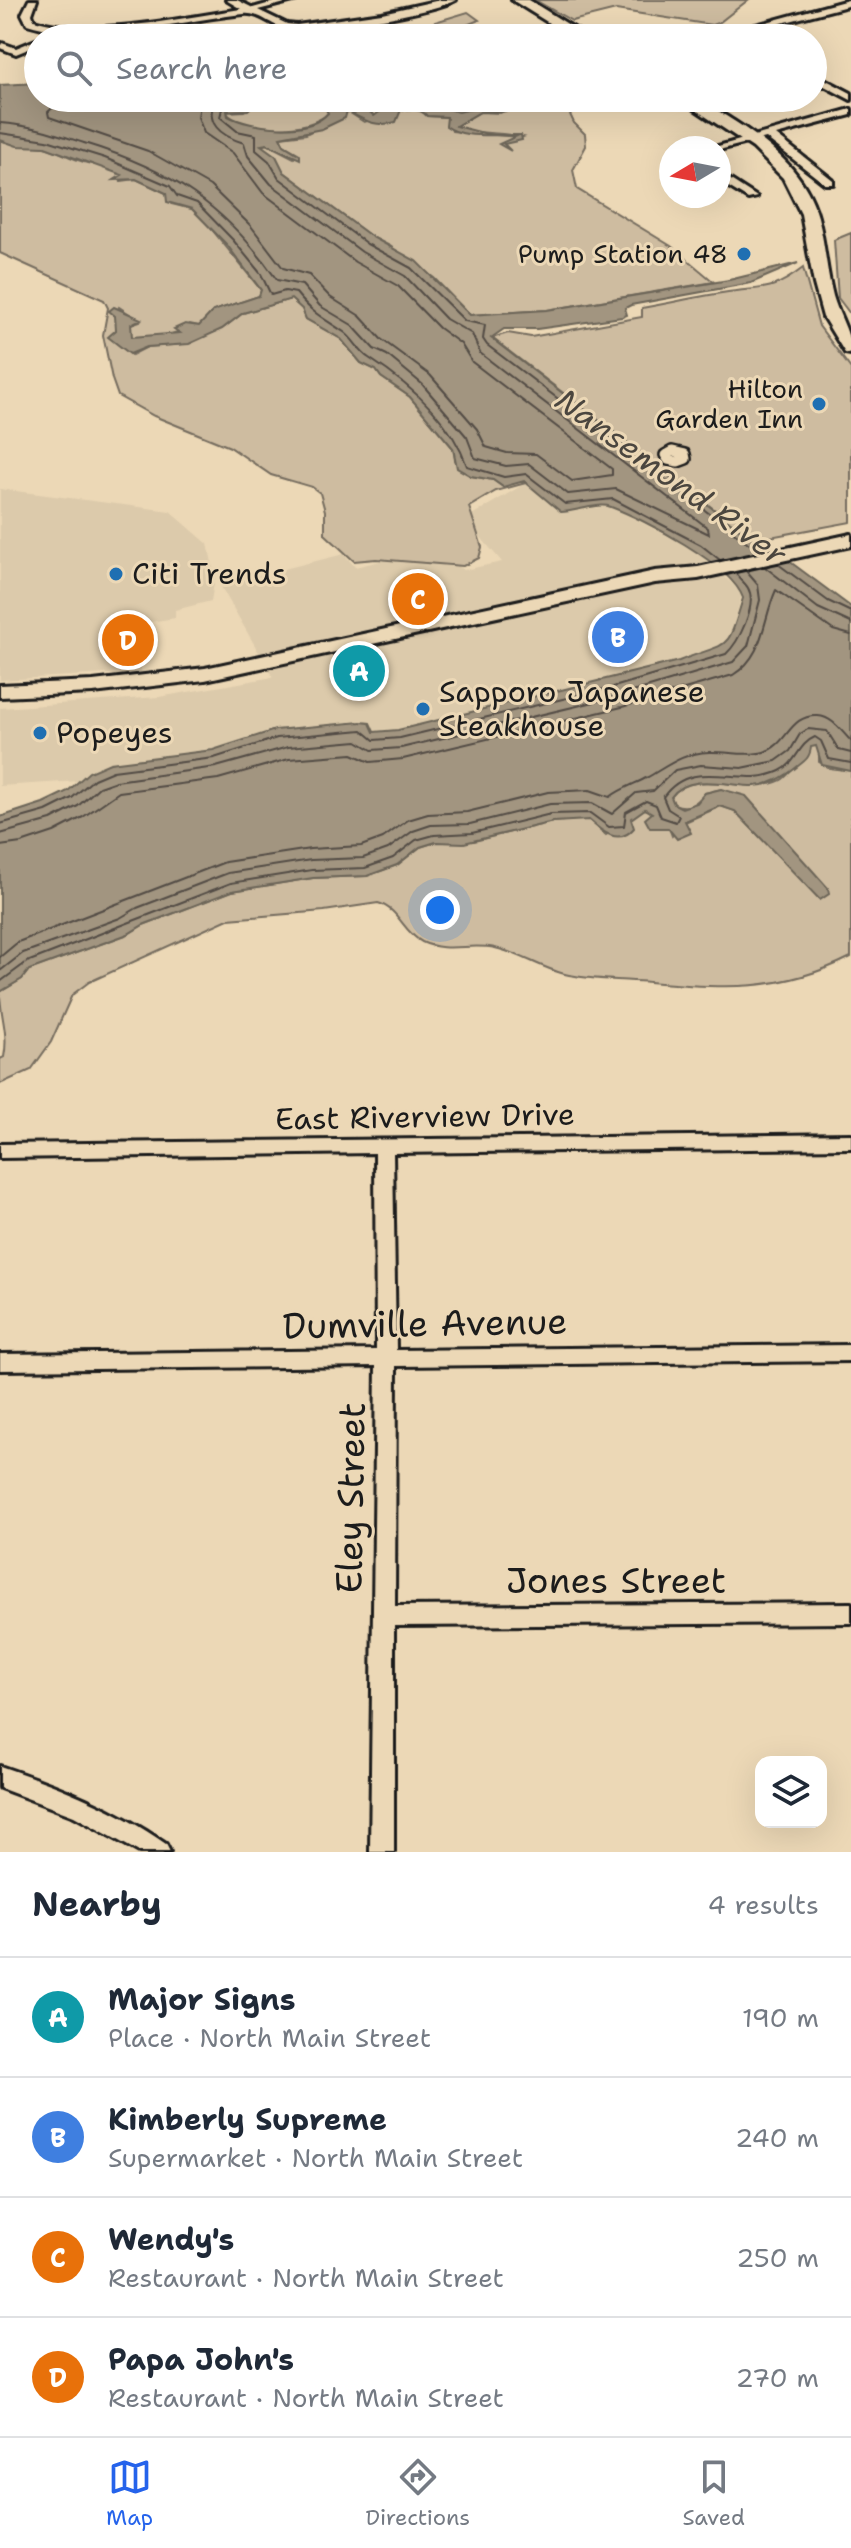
<!DOCTYPE html>
<html lang="en">
<head>
<meta charset="utf-8">
<style>
	body { margin:0; font-family:"Shantell Sans",sans-serif; background:#f6f6f7; color:#1f2937 }
	.controls { position:absolute; right:24px; bottom:24px; display:grid; overflow:hidden; border-radius:16px; box-shadow:0 8px 32px #0002 }
	.controls button { width:72px; height:72px; display:grid; place-items:center; padding:0; border:0; border-bottom:2px solid #e0e1e3; background:#fff; color:#1f2937; font:40px sans-serif }
	.compass { position:absolute; left:659px; top:136px; width:72px; height:72px; border-radius:50%; background:#fff; box-shadow:0 8px 32px #0002; rotate:260deg }
	.you { position:absolute; left:440px; top:910px; width:28px; height:28px; margin:-20px; border:6px solid #fff; border-radius:50%; background:#1a73e8; box-shadow:0 0 0 12px #1a73e833 }
	.badge { display:grid; place-items:center; width:52px; height:52px; border-radius:50%; background:#2563eb; color:#fff; font-size:26px; font-weight:700 }
	.pin { position:absolute; translate:-50% -50%; border:4px solid #fff; box-shadow:0 2px 8px #0006 }
	.list { margin:0; padding:0; list-style:none }
	h2 { display:flex; justify-content:space-between; align-items:center; height:104px; margin:0; padding:0 32px; font-size:34px }
	h2 small { font-size:26px; font-weight:400; color:#747a83 }
	.list li { display:grid; grid-template-columns:52px 1fr auto; gap:24px; align-items:center; box-sizing:border-box; height:120px; padding:0 32px; border-top:2px solid #e0e1e3 }
	.list b { display:block; font-size:30px; white-space:nowrap }
	.list p { margin:0; font-size:26px; white-space:nowrap; color:#747a83 }
	.list em { font-size:26px; font-style:normal; color:#747a83 }
	.icon { flex:none; width:44px; height:44px; fill:none; stroke:currentColor; stroke-width:2; stroke-linecap:round; stroke-linejoin:round }
	.map { position:relative; flex:none; width:851px; height:1852px; overflow:hidden }
	.search { position:absolute; background:#fff; box-shadow:0 8px 32px #0002; left:24px; right:24px; top:24px; height:88px; display:flex; align-items:center; gap:20px; box-sizing:border-box; padding:0 28px; border-radius:44px; color:#747a83; font-size:30px }
	.sheet { height:584px; background:#fff }
	nav { display:flex; justify-content:space-around; align-items:center; box-sizing:border-box; height:112px; border-top:2px solid #e0e1e3; background:#fff; font-size:22px; color:#747a83 }
	nav a { display:grid; justify-items:center; gap:4px }
	nav .on { color:#2563eb }
	.map>svg:first-child { display:block }
	.built { fill:#dccaab }
	.green { fill:#cebca0; stroke:#756c5e; stroke-width:2 }
	.water { fill:#a29580; stroke:#6c6558; stroke-width:2 }
	.lines { fill:none; stroke-linecap:round; stroke-linejoin:round }
	.shore { stroke:#524c44; stroke-width:2 }
	.pedestrian-casing { stroke:#1c1c1c; stroke-width:14 }
	.minor-casing { stroke:#1c1c1c; stroke-width:6 }
	.primary-casing { stroke:#1c1c1c; stroke-width:6 }
	.pedestrian { stroke:#ecd8b6; stroke-width:9 }
	.minor { fill:#ecd8b6; fill-rule:evenodd }
	.primary { fill:#ecd8b6; fill-rule:evenodd }
	.poi-dot { fill:#1f6fb2; stroke:#ecd8b6; stroke-width:3 }
	.labels { text-anchor:middle; stroke-width:6; stroke-linejoin:round; paint-order:stroke }
	.far-poi-label { font-size:26px; fill:#1c1c1c; stroke:#ecd8b6; text-anchor:end }
	.poi-label { font-size:30px; fill:#1c1c1c; stroke:#ecd8b6; text-anchor:start }
	.street-label { font-size:30px; fill:#1c1c1c; stroke:#ecd8b6 }
	.water-label { font-size:32px; font-style:italic; fill:#4b463f; stroke:#ecd8b6 }
	.near-street-label { font-size:36px; fill:#1c1c1c; stroke:#ecd8b6 }
</style>
</head>
<body>
<div class="map">
<svg width="851" height="1852" viewBox="0 0 851 1852">
	<rect width="100%" height="100%" fill="#ecd8b6"/>
	<filter id="ink" filterUnits="userSpaceOnUse"><feTurbulence type="fractalNoise" baseFrequency=".0125" numOctaves="2"/><feDisplacementMap in="SourceGraphic" scale="16" xChannelSelector="R" yChannelSelector="G"/><feConvolveMatrix kernelMatrix="1 2 1 2 8 2 1 2 1" color-interpolation-filters="sRGB"/></filter>
	<g filter="url(#ink)">
		<g class="built">
			<polygon points="526,483 561,512 610,506 698,552 742,593 731,639 724,646 679,661 398,730 374,732 327,726 275,730 213,750 110,763 89,772 79,781 0,786 0,708 159,697 273,677 220,585 344,554 355,567 432,549 464,570 502,562 465,519"/>
			<polygon points="0,489 170,511 208,544 215,577 211,601 175,610 175,618 144,623 141,628 141,672 0,680"/>
		</g>
		<g class="green">
			<polygon points="535,0 748,0 720,22 712,25 616,10 572,21"/>
			<polygon points="468,12 479,20 435,38 382,38"/>
			<path d="M253 98H326L323 100 328 113C311 133 241 132 226 112L244 111 255 103Z"/>
			<path d="M342 98H414C403 108 386 106 374 116L367 108 334 104Z"/>
			<polygon points="429,98 478,98 488,105 458,112 420,102"/>
			<path d="M526 98H554L567 108 574 123 585 134 586 146 573 170 577 189 671 246 714 282 547 310 470 315 434 278 390 246 372 237 284 172 261 146 267 144 294 158 298 153 284 145 280 137 306 134 347 111 364 122C382 117 412 100 427 116L447 117 452 131 518 137 511 141 523 137C501 132 476 135 456 126L480 112 500 113 529 100Z"/>
			<path d="M0 140C15 145 29 144 44 147 57 150 68 157 81 161 95 166 110 166 123 175L121 181 136 179 166 193 171 204 192 209 210 227 261 290 259 296 213 311 199 326 190 324C175 337 150 340 131 337V324L140 321 119 307C111 327 121 338 132 355L147 347 183 344 222 329 243 313 291 299 302 309 306 319 341 339 361 363 376 370 381 377 410 397 453 448 455 460 471 476 493 480 503 487 516 481 526 483 496 491 469 507 482 547 479 558 463 566 376 559 354 561 325 534V511L320 493 312 487 271 475 230 447 154 416 118 396 112 379 103 335 108 308 104 300 0 253Z"/>
			<polygon points="851,233 851,315 838,298 834,240"/>
			<path d="M803 268 819 326 851 369V522L754 540 492 338 508 333 531 337 642 317V308C671 303 699 296 728 292 763 287 772 292 803 268Z"/>
			<path d="M816 745 819 749V762L830 768 851 771V957C782 992 723 989 649 982 622 980 595 980 569 975 544 970 520 953 495 948 470 943 446 953 422 942 403 932 399 909 378 903L324 911 228 919 89 982 72 995 51 1042 31 1070 0 1084V1059L4 1057C9 1033 0 1016 0 992L22 979 29 970 128 934 143 925 232 891 313 878 367 876 397 865 420 847 436 842 474 841 553 822 575 820H589L606 835 644 809 650 810 655 828H669L672 836 685 822 721 806 735 811 820 899 721 789 705 793C696 804 688 810 674 804L671 797C693 766 750 796 781 780 792 774 802 756 811 746Z"/>
		</g>
		<path class="water" d="M38 83V98H213L231 101 253 98 255 103 248 110 227 111 228 116C251 128 308 136 328 113L322 103 326 98H342L335 101 337 105 363 106 374 116C387 105 412 98 429 98L420 102 459 112 488 105 478 98H528V101L510 111 480 112 456 126 491 135H521L522 140 504 144 511 151 499 144 517 136C495 133 465 140 446 126L447 117 427 116C420 108 411 108 401 110L396 122C374 128 365 120 347 111L345 118 322 129 280 137 284 145 300 155V159L267 144 261 145 276 156 284 172 372 237 416 261 470 315 547 310 729 280 798 263 751 283 631 305 625 308 627 315 622 317 537 329H504L491 338 743 532 789 561 851 607V771L822 765 816 746 811 747C810 757 806 760 798 766 785 777 771 785 754 786 728 786 689 772 671 797L674 804 682 808 697 803 705 793 721 789 746 796 828 888 829 894 820 900 735 811 720 806 685 821 691 833 677 839 668 828H650L645 819 652 813 645 809 631 819 634 828C619 846 602 832 589 820L553 822 464 843 436 842 420 847 397 865 367 876 313 878 232 891 143 925 128 934 29 970 22 979 0 992V817L43 803 68 791 89 772 110 763 213 750 275 730 361 722 370 723 374 732 398 730 679 661C731 640 726 655 743 598 731 564 643 519 611 507 598 502 575 512 561 512L524 481 503 487 493 480 471 476 457 468 453 448 410 397 381 377 376 370 361 363 341 339 306 319 302 309 291 299 243 313 222 329 189 344 147 347 130 354 108 337 116 330 115 316 109 311 114 307 141 319 131 324 132 337 180 333 174 329 185 324 199 326 213 311 259 296 261 290 227 245 192 209 167 202 166 193 136 179 114 180 122 175 45 147 17 146 0 140V85Z"/>
		<g class="lines">
			<g class="shore">
				<polyline points="63,98 48,112 49,117 148,151 210,186 251,226 283,268 309,275 330,297 360,316 381,339 430,375 477,429 486,447 507,453 536,454 572,481 612,475 612,469 472,362 461,344 439,328 398,286 355,262 263,193 233,153 204,133 198,117 201,98"/>
				<polyline points="246,98 241,103 223,105 220,117 237,131 256,135 256,150 269,161 279,178 367,244 411,268 465,321 485,325 483,339 487,345 760,552"/>
				<path d="M0 123C31 125 56 134 84 143 170 169 226 206 277 280L302 285 320 306 352 325 374 349 387 355 422 384 467 437 475 458 506 466 529 464 568 494 616 489 709 534 708 528 480 353 472 334 446 319 405 276 362 252 271 184 248 156 244 143C221 136 203 123 216 98"/>
				<path d="M0 133 47 140 105 158 170 186 177 196 197 203 233 240 261 274 271 295 285 291 296 293C313 314 322 317 344 332 354 339 359 352 369 358 409 384 451 420 467 466L504 477 526 474 565 504 613 499 701 545 720 560"/>
				<polyline points="778,564 828,601 851,612"/>
				<polyline points="765,567 818,608 851,623"/>
				<path d="M0 824 46 811 72 798 94 779 113 771 214 758 277 738 362 730 374 740 400 738 617 686 726 654C738 643 758 605 748 588 745 583 739 578 735 573"/>
				<polyline points="0,834 51,820 78,806 99,787 116,781 216,767 288,747 357,741 372,750 401,748 619,696 733,662 748,646 760,600 758,585 746,571"/>
				<path d="M0 846 21 843 54 832 83 817 119 792 218 779 289 759 352 754 370 762 403 759 622 707 733 675C765 655 762 621 776 590L833 630 851 635"/>
				<path d="M0 957 18 942 225 862 310 849 361 846 383 838 408 820 428 814 467 812 548 792 590 790 610 797C622 788 635 784 648 777 669 765 683 753 709 752 727 751 747 757 764 752 788 745 789 714 818 716 833 717 841 731 851 741"/>
				<polyline points="0,971 23,953 120,918 137,908 228,873 311,860 363,858 388,849 413,831 431,825 470,824 550,804 592,803 612,814 636,793 653,791 675,770 701,765 742,768 776,761 790,751 800,734 808,729 827,731 839,750 851,753"/>
				<path d="M0 982 27 962 231 883 312 870 365 868 393 858 416 840 434 835 472 833 551 814 590 813 609 827 624 826 626 812 646 801 656 805 661 817 676 822 679 816 668 809 663 797C694 754 740 790 780 771 797 763 798 744 815 737L821 741 829 759 851 763"/>
			</g>
			<defs>
				<polygon id="pedestrian" points="672,451 685,454 686,459 678,462 668,460 665,455"/>
				<g id="minor">
					<path d="M29 0H37L32 14 34 20C90 38 183 18 241 9L226 0H237L253 8 281 0H297L258 10 287 24 297 25 382 13 440 0H456C435 12 315 33 289 30 274 28 260 12 244 14 174 21 97 46 27 24L22 14Z"/>
					<polygon points="848,0 851,0 851,5 724,38 708,38"/>
					<polygon points="38,39 38,45 16,54 0,48 2,43 16,48"/>
					<polygon points="813,73 851,93 851,100 813,80"/>
					<polygon points="851,109 851,115 776,135 833,180 833,184 825,184 766,138 719,150 719,148 711,148"/>
					<polygon points="719,174 723,175 757,197 748,199 719,181"/>
					<polygon points="851,1134 851,1148 393,1153 396,1350 851,1345 851,1361 396,1366 395,1606 851,1603 851,1623 394,1626 394,1852 370,1852 376,1366 0,1370 0,1354 376,1350 375,1153 0,1158 0,1144"/>
					<path d="M0 1766C59 1786 115 1808 166 1844L170 1852H139L74 1816 0 1788Z"/>
				</g>
				<g id="primary">
					<polygon points="512,0 529,0 590,38 573,38"/>
					<path d="M678 98C700 98 715 109 734 121 770 144 806 173 818 217 825 243 826 270 833 296 839 317 851 332 851 354L845 353 823 317 814 284 801 214 783 178 753 148Z"/>
					<polygon points="851,534 851,546 698,579 655,583 205,680 93,693 0,697 0,685 93,681 205,668 655,571 698,567"/>
				</g>
			</defs>
			<use href="#pedestrian" class="pedestrian-casing"/>
			<use href="#minor" class="minor-casing"/>
			<use href="#primary" class="primary-casing"/>
			<use href="#pedestrian" class="pedestrian"/>
			<use href="#minor" class="minor"/>
			<use href="#primary" class="primary"/>
		</g>
	</g>
	<g class="poi-dot">
		<circle cx="744" cy="254" r="8"/>
		<circle cx="819" cy="404" r="8"/>
		<circle cx="116" cy="574" r="8"/>
		<circle cx="423" cy="709" r="8"/>
		<circle cx="40" cy="733" r="8"/>
	</g>
	<g class="labels">
		<g class="far-poi-label">
			<text x="728" y="263">Pump Station 48</text>
			<text x="803" y="398">Hilton<tspan x="803" dy="30">Garden Inn</tspan></text>
		</g>
		<g class="poi-label">
			<text x="132" y="584">Citi Trends</text>
			<text x="439" y="702">Sapporo Japanese<tspan x="439" dy="34">Steakhouse</tspan></text>
			<text x="56" y="743">Popeyes</text>
		</g>
		<g class="street-label">
			<text transform="translate(425 1117) rotate(-1)" y="10">East Riverview Drive</text>
		</g>
		<g class="water-label">
			<text transform="translate(671 477) rotate(36)" y="11">Nansemond River</text>
		</g>
		<g class="near-street-label">
			<text transform="translate(425 1323) rotate(-1)" y="13">Dumville Avenue</text>
			<text transform="translate(350 1498) rotate(-89)" y="13">Eley Street</text>
			<text x="616" y="1593">Jones Street</text>
		</g>
	</g>
</svg>
<div class="controls">
<button><svg class="icon" aria-label="layers" viewBox="0 0 24 24"><path d="M12 4l9 5-9 5-9-5zM3 14l9 5 9-5"/></svg></button>
</div>
<svg class="compass" viewBox="-18 -18 36 36"><path d="M0-13l5 13h-10z" fill="#e53935"/><path d="M0 13l5-13h-10z" fill="#747a83"/></svg>
<div class="you"></div>
<div class="pin badge" style="left:359px;top:671px;background:#0f9aa8">A</div>
<div class="pin badge" style="left:618px;top:637px;background:#3f7fe0">B</div>
<div class="pin badge" style="left:418px;top:599px;background:#e8710a">C</div>
<div class="pin badge" style="left:128px;top:640px;background:#e8710a">D</div>
<div class="search"><svg class="icon" aria-label="search" viewBox="0 0 24 24"><circle cx="10" cy="10" r="6"/><path d="M15 15l6 6"/></svg>Search here</div>
</div>
<section class="sheet">
<h2>Nearby<small>4 results</small></h2>
<ul class="list">
<li><span class="badge" style="background:#0f9aa8">A</span><div><b>Major Signs</b><p>Place · North Main Street</p></div><em>190 m</em></li>
<li><span class="badge" style="background:#3f7fe0">B</span><div><b>Kimberly Supreme</b><p>Supermarket · North Main Street</p></div><em>240 m</em></li>
<li><span class="badge" style="background:#e8710a">C</span><div><b>Wendy's</b><p>Restaurant · North Main Street</p></div><em>250 m</em></li>
<li><span class="badge" style="background:#e8710a">D</span><div><b>Papa John's</b><p>Restaurant · North Main Street</p></div><em>270 m</em></li>
</ul>
</section>
<nav>
<a class="on"><svg class="icon" aria-label="map" viewBox="0 0 24 24"><path d="M3 6l6-2 6 2 6-2v14l-6 2-6-2-6 2zM9 4v14M15 6v14"/></svg>Map</a>
<a><svg class="icon" aria-label="directions" viewBox="0 0 24 24"><path d="M12 3l9 9-9 9-9-9zM9 14v-3h6M13 9l2 2-2 2"/></svg>Directions</a>
<a><svg class="icon" aria-label="saved" viewBox="0 0 24 24"><path d="M7 4h10v16l-5-4-5 4z"/></svg>Saved</a>
</nav>
</body>
</html>
